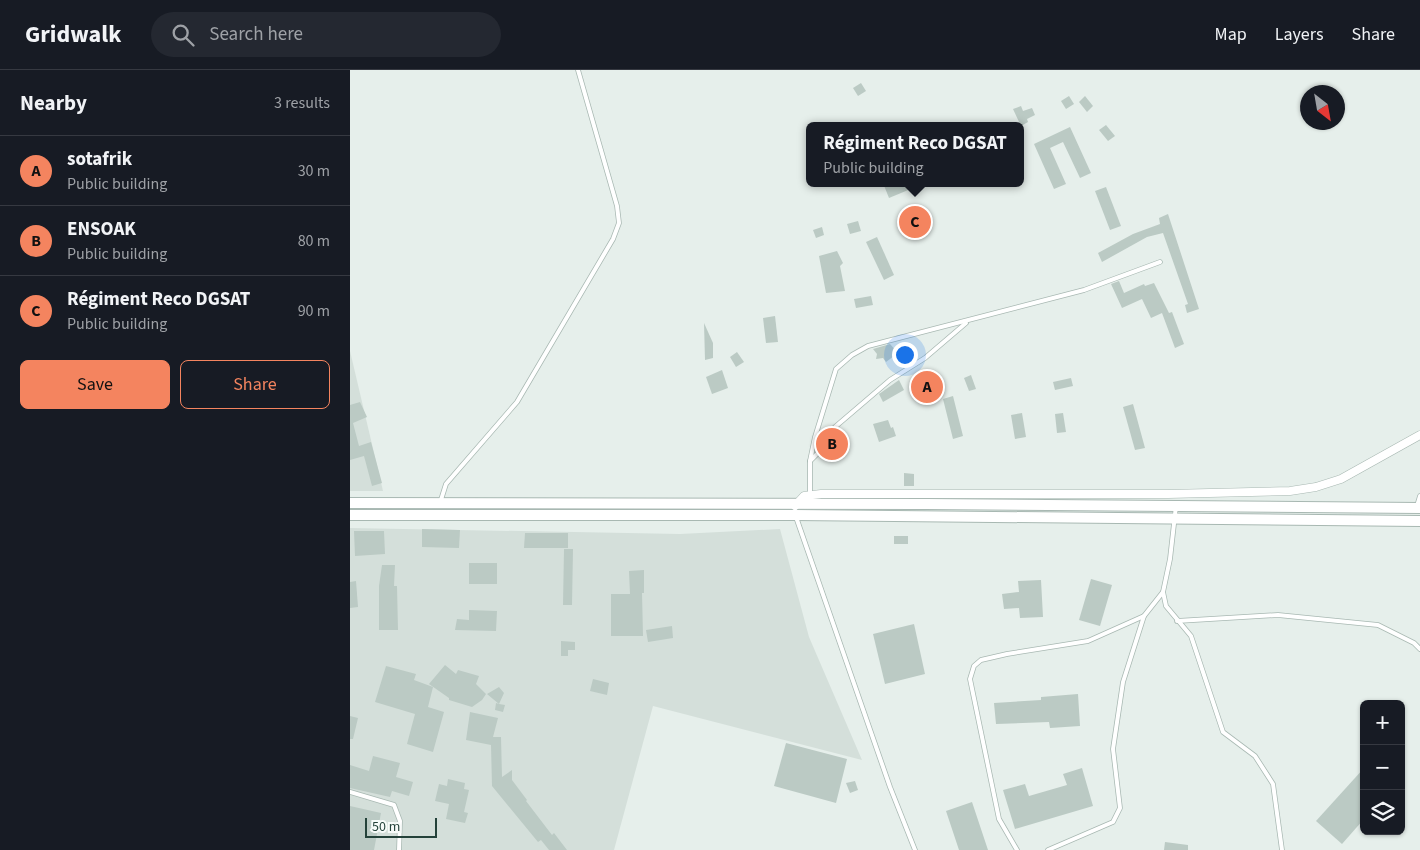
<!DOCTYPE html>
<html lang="en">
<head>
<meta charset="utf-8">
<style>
	body { margin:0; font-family:"Source Sans 3",sans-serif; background:#242831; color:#f1f3f6 }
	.controls { position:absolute; right:15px; bottom:15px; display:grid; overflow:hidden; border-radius:8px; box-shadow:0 1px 4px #0004 }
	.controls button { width:45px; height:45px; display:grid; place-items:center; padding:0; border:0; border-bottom:1px solid #363941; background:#171b24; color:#f1f3f6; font:25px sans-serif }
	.compass { position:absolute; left:950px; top:15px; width:45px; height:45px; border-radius:50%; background:#171b24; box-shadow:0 1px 4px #0004; rotate:149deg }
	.scale { position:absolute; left:15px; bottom:12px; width:72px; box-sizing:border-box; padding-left:5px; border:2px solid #24423a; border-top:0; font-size:14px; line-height:18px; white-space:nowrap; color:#24423a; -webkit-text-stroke:4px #f7fbf9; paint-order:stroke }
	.you { position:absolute; left:554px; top:284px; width:18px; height:18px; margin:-12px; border:4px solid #fff; border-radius:50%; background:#1a73e8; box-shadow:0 0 0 8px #1a73e833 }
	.badge { display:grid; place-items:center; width:32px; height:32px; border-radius:50%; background:#f4845f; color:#111; font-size:16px; font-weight:700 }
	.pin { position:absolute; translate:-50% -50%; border:2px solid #fff; box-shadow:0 1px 5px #0006 }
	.popup { position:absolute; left:456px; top:52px; width:218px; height:65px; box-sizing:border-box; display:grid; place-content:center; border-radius:8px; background:#171b24; filter:drop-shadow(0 1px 4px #0005); font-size:16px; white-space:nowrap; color:#9ea1a6 }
	.popup b { font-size:19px; color:#f1f3f6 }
	.popup::after { content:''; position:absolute; left:50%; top:100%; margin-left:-10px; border:10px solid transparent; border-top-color:#171b24 }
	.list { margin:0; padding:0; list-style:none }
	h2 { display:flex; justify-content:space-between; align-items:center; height:65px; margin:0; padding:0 20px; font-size:21px }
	h2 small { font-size:16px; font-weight:400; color:#9ea1a6 }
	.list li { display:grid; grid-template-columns:32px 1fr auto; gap:15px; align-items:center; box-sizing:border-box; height:70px; padding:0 20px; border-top:1px solid #363941 }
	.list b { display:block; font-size:19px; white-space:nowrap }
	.list p { margin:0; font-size:16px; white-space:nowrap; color:#9ea1a6 }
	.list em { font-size:16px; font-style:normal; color:#9ea1a6 }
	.actions { display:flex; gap:10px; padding:15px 20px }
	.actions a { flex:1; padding:11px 0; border:1px solid #f4845f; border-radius:8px; text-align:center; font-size:18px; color:#f4845f }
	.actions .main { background:#f4845f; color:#111 }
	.icon { flex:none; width:28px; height:28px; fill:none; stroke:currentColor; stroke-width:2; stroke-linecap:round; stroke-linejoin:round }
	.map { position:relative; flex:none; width:1070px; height:780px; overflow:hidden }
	header { display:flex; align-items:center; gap:30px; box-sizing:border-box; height:70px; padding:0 25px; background:#171b24; border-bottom:1px solid #363941 }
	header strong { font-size:24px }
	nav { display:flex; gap:28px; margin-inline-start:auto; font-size:18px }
	.search { width:350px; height:45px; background:#242831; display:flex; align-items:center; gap:12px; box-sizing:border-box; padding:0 18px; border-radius:28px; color:#9ea1a6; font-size:19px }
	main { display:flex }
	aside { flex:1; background:#171b24 }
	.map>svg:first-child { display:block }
	.built { fill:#d4dfda }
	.building { fill:#bbcac4 }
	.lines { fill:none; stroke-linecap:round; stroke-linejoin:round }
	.service-casing { stroke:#a8b8b2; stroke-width:5.5 }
	.minor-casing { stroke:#a8b8b2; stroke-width:9 }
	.tertiary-casing { stroke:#a8b8b2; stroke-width:12 }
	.service { stroke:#fff; stroke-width:4 }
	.minor { stroke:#fff; stroke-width:8 }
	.tertiary { stroke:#fff; stroke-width:10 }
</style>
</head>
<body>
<header>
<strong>Gridwalk</strong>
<div class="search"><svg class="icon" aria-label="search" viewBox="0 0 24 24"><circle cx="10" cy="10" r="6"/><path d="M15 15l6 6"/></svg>Search here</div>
<nav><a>Map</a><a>Layers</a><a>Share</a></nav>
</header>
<main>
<aside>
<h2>Nearby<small>3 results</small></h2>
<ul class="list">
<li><span class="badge">A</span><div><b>sotafrik</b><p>Public building</p></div><em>30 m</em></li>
<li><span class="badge">B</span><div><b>ENSOAK</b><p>Public building</p></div><em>80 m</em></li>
<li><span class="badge">C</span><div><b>Régiment Reco DGSAT</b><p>Public building</p></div><em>90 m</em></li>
</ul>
<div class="actions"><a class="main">Save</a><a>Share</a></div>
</aside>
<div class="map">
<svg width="1070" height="780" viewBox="0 0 1070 780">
	<rect width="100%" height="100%" fill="#e6efeb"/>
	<g class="built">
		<polygon points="0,281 33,421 0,421"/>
		<polygon points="0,458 330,464 430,459 459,567 512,690 303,636 264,780 0,780"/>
	</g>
	<g class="building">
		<polygon points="511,13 516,21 508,26 503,18"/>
		<polygon points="719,26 724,34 716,39 711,31"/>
		<polygon points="735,26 743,36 737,42 729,32"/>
		<polygon points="671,36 673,41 682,38 685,45 677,49 678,52 671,56 663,39"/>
		<polygon points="756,55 765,66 758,71 749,60"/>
		<polygon points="720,57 741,103 730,108 713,72 700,78 716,114 704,119 684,74"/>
		<polygon points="533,113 575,113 539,128"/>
		<polygon points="756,117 771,156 760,160 745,121"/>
		<polygon points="818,144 849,239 837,243 835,235 838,234 813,163 797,167 752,192 748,183 783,164 810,154 809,148"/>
		<polygon points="508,151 511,161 500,164 497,154"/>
		<polygon points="472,157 474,165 466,168 463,160"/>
		<polygon points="527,167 544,205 534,210 516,172"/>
		<polygon points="487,181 493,193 490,196 495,221 476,223 469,186"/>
		<polygon points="769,211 774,223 794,214 795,216 804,213 819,243 822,242 834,274 825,278 812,243 801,248 792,229 772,238 761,214"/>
		<polygon points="521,226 523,235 506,238 504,229"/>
		<polygon points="425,246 428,272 416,273 413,248"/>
		<polygon points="354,253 363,273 363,288 355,290"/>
		<polygon points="540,274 548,283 536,292 533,288 526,289 527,284 523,279"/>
		<polygon points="387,282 394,292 386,297 380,287"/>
		<polygon points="372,300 378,318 362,324 356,307"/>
		<polygon points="621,305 626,319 619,321 614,308"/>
		<polygon points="721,308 723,316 705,320 703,312"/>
		<polygon points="549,310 554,320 533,332 529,324"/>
		<polygon points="603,326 613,366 603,369 593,329"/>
		<polygon points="10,332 17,347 3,353 9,376 21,372 32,413 22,416 14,386 0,390 0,335"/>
		<polygon points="783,334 795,378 785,380 773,337"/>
		<polygon points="672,343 676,367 665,369 661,345"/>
		<polygon points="713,343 716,362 707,363 705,344"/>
		<polygon points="538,350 541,358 543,357 546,366 529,372 523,354"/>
		<polygon points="554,403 564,404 564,416 554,416"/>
		<polygon points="72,459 110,460 109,478 72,477"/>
		<polygon points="4,461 34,461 35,484 5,486"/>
		<polygon points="175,463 218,463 218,478 174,478"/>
		<rect x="544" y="466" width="14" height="8"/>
		<polygon points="214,479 223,479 222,535 213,535"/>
		<rect x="119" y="493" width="28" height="21"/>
		<polygon points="32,495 45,495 44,516 47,516 48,560 29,560 29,516"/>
		<polygon points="294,500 294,523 292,523 293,566 261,566 261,524 280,524 279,501"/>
		<polygon points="741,509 762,515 750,556 729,550"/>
		<polygon points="691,510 693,547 670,548 669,538 654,539 652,524 669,522 668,511"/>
		<polygon points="6,511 8,537 0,538 0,512"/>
		<polygon points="119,540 147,541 146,561 105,560 107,549 119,550"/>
		<polygon points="564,554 575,604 535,614 523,564"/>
		<polygon points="322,556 323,568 298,572 296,560"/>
		<polygon points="211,571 225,572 225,580 218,580 218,586 211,586"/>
		<polygon points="95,595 106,604 108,600 129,606 126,614 136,624 132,630 122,637 99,630 99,628 79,614"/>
		<polygon points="36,596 66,604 64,610 83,617 78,637 94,642 83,682 57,674 65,644 25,632"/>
		<polygon points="243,609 259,613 257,625 240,621"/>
		<polygon points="149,617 154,623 149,634 155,635 153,642 145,640 146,633 149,634 137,624"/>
		<polygon points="728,624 730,656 700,658 699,652 646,654 644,633 691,630 691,627"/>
		<polygon points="120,642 148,648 143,667 151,667 152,707 162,700 162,710 177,730 176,731 202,765 204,763 217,780 199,780 191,770 188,772 142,716 141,675 116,670"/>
		<polygon points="0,646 8,648 3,669 0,669"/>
		<polygon points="436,673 497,689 486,733 424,716"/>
		<polygon points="23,686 50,693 46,707 63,712 59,726 42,721 40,727 0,718 0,695 19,701"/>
		<polygon points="732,698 743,736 665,759 653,720 675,714 679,726 717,715 713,704"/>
		<polygon points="1014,698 1014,749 992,774 966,751"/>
		<polygon points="98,709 115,713 114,719 119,720 114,742 118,743 115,753 96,749 99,734 85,731 89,714 97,716"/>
		<polygon points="505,711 508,720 500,723 496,713"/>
		<polygon points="622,732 638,780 609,780 596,741"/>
		<polygon points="0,736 31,743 24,780 0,780"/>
		<polygon points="815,772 838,775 838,780 814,780"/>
	</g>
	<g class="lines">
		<defs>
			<g id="service">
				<polyline points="460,391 469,382 485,357 540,310 575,288 616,253"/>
				<polyline points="460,424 460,391 465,367 486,299 502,285 518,276 734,220 810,192"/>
				<polyline points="90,433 96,414 167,332 263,169 269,153 267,136 228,0"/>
				<polyline points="826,436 820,489 813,522 816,536 841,566 873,662 905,686 923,714 932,780"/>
				<polyline points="1067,436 1070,426"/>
				<polyline points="446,447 540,717 565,780"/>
				<polyline points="827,551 928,545 1028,555 1064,573 1070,579"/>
				<polyline points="0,722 44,735 50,751 49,780"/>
				<polyline points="667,780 649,749 620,609 624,596 631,590 657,584 738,571 794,546"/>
				<polyline points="698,780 763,752 770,738 763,679 773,612 794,546 813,522"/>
			</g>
			<polyline id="minor" points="445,436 454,426 471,424 818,424 940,421 966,417 991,409 1070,365"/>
			<g id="tertiary">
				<polyline points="0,433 576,434 1070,438"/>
				<polyline points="0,445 445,445 1070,451"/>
			</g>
		</defs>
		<use href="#service" class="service-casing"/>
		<use href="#minor" class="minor-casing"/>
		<use href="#tertiary" class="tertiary-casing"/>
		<use href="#service" class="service"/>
		<use href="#minor" class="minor"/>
		<use href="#tertiary" class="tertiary"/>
	</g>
</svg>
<div class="controls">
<button>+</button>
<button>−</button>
<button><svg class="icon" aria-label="layers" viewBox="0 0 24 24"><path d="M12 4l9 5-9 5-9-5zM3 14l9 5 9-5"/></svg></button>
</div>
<svg class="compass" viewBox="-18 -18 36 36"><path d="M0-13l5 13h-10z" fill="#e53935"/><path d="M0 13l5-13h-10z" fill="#9ea1a6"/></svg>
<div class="scale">50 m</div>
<div class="you"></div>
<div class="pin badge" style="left:577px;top:317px">A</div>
<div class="pin badge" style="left:482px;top:374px">B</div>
<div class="pin badge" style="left:565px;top:152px">C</div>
<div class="popup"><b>Régiment Reco DGSAT</b>Public building</div>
</div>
</main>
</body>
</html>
